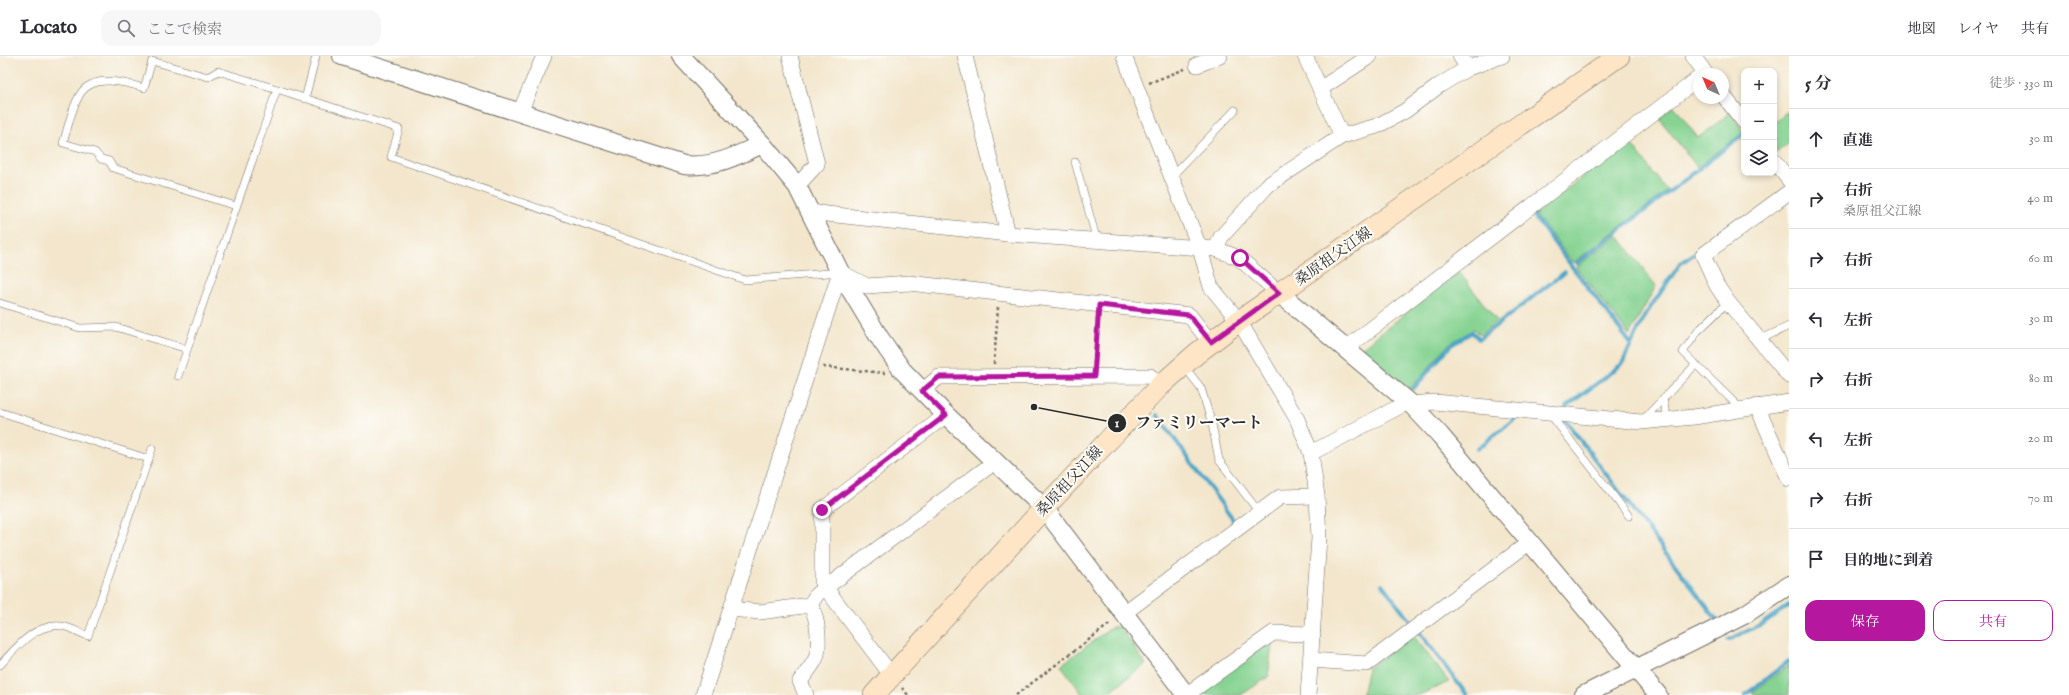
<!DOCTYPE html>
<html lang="ja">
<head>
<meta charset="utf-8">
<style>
	body { margin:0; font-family:"IM FELL English","Noto Serif JP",serif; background:#f7f7f7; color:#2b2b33 }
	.controls { position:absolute; right:12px; top:12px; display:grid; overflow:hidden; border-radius:8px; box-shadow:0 2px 6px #0003 }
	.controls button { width:36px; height:36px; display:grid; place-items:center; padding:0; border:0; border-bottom:1px solid #e1e1e2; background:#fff; color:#2b2b33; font:20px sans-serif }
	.compass { position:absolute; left:1693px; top:12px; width:36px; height:36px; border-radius:50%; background:#fff; box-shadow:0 2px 6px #0003; rotate:316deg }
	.stop { position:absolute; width:12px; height:12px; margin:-9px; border:3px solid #b5179e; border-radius:50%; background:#fff }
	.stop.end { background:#b5179e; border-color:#fff; box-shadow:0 1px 4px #0008 }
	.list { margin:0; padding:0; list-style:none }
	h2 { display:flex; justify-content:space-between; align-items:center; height:52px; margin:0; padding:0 16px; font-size:17px }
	h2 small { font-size:13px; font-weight:400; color:#7c7c81 }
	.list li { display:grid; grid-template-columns:26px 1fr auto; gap:12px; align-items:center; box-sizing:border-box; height:60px; padding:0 16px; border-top:1px solid #e1e1e2 }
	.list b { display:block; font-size:15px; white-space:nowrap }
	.list p { margin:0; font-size:13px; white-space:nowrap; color:#7c7c81 }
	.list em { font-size:13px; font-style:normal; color:#7c7c81 }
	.actions { display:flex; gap:8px; padding:12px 16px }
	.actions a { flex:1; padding:9px 0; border:1px solid #b5179e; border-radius:12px; text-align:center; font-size:14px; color:#b5179e }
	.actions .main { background:#b5179e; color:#fff }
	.icon { flex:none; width:22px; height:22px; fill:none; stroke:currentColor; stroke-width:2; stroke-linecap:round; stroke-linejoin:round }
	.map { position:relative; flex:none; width:1789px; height:639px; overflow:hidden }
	header { display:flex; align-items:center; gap:24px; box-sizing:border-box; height:56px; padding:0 20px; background:#fff; border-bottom:1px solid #e1e1e2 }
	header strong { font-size:19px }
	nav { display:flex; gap:22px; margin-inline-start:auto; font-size:14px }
	.search { width:280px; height:36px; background:#f7f7f7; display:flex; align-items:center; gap:10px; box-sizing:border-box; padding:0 14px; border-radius:12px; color:#7c7c81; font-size:15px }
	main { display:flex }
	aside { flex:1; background:#fff }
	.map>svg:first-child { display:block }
	.green { fill:#86d392; stroke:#587f5e }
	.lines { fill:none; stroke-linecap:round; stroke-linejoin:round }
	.stream { stroke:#4aa6c8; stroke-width:4 }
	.service-casing { stroke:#716c63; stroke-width:8 }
	.minor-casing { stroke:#716c63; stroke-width:16 }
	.tertiary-casing { stroke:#716c63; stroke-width:20 }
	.secondary-casing { stroke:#716c63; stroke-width:22 }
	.path { stroke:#716c63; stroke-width:2.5; stroke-dasharray:3 3; stroke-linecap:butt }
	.service { stroke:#fff; stroke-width:7 }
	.minor { stroke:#fff; stroke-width:15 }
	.tertiary { stroke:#fff; stroke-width:18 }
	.secondary { stroke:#fde5c5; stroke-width:21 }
	.route { stroke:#b5179e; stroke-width:5 }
	.labels { text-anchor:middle; stroke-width:4; stroke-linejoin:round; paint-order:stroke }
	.street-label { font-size:15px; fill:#2b2b2b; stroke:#fdfcf7 }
	.leader { fill:none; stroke:#2b2b2b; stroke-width:1.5 }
	.callout-dot { fill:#2b2b2b; stroke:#fdfcf7; stroke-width:1.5 }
	.mark-label { font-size:12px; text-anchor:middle; font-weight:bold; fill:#fff }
	.callout-label { font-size:16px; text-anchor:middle; font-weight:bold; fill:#2b2b2b; stroke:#fdfcf7; stroke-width:4; stroke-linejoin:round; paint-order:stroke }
</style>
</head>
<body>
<header>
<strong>Locato</strong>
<div class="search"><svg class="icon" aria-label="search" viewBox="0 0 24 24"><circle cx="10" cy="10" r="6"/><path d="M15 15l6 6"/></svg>ここで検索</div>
<nav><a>地図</a><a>レイヤ</a><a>共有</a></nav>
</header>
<main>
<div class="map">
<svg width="1789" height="639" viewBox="0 0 1789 639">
	<rect width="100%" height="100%" fill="#fdfcf7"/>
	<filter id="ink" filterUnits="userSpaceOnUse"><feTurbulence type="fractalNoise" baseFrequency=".025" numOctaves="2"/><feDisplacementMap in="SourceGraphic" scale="8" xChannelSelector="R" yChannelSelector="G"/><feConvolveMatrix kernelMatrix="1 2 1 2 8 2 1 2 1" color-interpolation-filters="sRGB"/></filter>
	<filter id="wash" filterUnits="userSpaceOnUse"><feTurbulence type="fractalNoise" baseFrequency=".012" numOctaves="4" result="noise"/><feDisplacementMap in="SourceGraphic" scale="16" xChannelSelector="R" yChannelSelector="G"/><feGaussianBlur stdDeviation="0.9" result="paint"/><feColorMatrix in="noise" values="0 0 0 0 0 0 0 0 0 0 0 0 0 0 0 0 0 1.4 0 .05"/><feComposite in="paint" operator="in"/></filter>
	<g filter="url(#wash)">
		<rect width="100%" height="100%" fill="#f3e6cc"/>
		<g class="green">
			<polygon points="1674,50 1698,82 1730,57 1744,76 1697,111 1659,62"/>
			<polygon points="1789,55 1789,87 1776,97 1774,95 1774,67"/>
			<polygon points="1629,85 1667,135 1573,207 1535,158"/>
			<polygon points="1618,179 1656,230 1629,279 1576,211"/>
			<polygon points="1459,216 1497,265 1480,279 1474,273 1449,288 1409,334 1360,293"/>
			<polygon points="1112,571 1120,571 1146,608 1105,639 1083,639 1061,609"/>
			<polygon points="1413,579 1449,626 1419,639 1362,639 1368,612"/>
			<polygon points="1273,580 1268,621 1241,639 1203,639 1199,633"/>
			<polygon points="1789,609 1789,639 1754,639 1752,637"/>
		</g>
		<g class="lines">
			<g class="stream">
				<polyline points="1534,156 1532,158 1631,288"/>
				<polyline points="1577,207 1744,78"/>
				<polyline points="1413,333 1451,289 1472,276 1479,283 1565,216"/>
				<polyline points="1566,351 1622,308 1644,261 1680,208 1699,194"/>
				<polyline points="1157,359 1236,468"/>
				<polyline points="1565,364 1716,563"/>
				<polyline points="1477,393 1518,360"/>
				<polyline points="1382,528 1412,567"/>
				<polyline points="1419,576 1467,639"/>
				<polyline points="1728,584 1762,568 1789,549"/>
				<polyline points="1745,639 1789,605"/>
			</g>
		</g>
	</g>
	<g filter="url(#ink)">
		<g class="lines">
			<defs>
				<g id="service">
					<polyline points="305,43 316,0"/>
					<polyline points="1075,106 1097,185"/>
					<polyline points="1172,120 1235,54"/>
					<path d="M236 150 113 112 109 105 101 103 95 96 63 87C68 72 71 54 79 40 92 17 124 26 144 32L152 5 208 21 218 15 277 33"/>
					<polyline points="1728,246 1698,275 1683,296 1741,353"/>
					<polyline points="0,247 80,272 116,271 187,293"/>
					<polyline points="1759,284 1789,270"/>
					<polyline points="1184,310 1201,332 1212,368 1219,404 1259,456"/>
					<polyline points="178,320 277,33 399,73 391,101 745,224 840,216"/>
					<polyline points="1663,343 1667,363"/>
					<polyline points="0,356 149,403"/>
					<polyline points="1550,358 1629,460"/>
					<polyline points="1642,365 1696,308"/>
					<path d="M0 609C16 592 35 567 61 570 70 571 80 577 88 580L152 393"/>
				</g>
				<g id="minor">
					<polyline points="790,0 817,108 797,130"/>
					<polyline points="965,0 1008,178"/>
					<polyline points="1124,0 1200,193 1211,231 1239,265 1297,363 1311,397 1317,440 1319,482 1308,639"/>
					<polyline points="1460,0 1468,12"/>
					<polyline points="1693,0 1706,18"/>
					<polyline points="1197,9 1220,0"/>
					<polyline points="1320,33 1370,0"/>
					<polyline points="1723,39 1744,66"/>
					<polyline points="520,56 544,0"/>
					<polyline points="1342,80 1377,70 1405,55 1440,29 1468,12 1502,0"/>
					<polyline points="1774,105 1789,124"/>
					<polyline points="1789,136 1703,199 1717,230 1728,246 1789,320"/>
					<polyline points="809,156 1008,178 1216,193 1239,202 1279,237"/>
					<polyline points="1216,193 1221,181 1268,129 1342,80 1305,0"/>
					<polyline points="1345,293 1699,22"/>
					<polyline points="922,335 939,321 1150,320 1160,330"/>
					<polyline points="1411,348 1435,346 1641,366 1694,361 1789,346"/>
					<polyline points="1757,350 1789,423"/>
					<polyline points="1311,397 1408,346"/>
					<polyline points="731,553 760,556 810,549 817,538 996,405"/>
					<polyline points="1124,557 1280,441 1317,440"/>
					<polyline points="1311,604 1367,608 1530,486"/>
					<polyline points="892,620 822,527 822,454 946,359"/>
					<polyline points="703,639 840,216 867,230 909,227 1189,259 1211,287"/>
					<path d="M806 639 800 625C805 618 811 612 815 604 821 592 818 560 810 549"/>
					<polyline points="1186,639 1273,577 1313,578"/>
				</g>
				<g id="tertiary">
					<path d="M342 0 684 109C713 112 737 100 762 88"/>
					<polyline points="681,0 762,88 797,130 840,216 879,281 902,314 946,359 1044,452 1186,639"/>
					<polyline points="1279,237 1411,348 1440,379 1658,639"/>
					<polyline points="1584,639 1744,559 1789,529"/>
				</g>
				<polyline id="secondary" points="874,639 1044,452 1160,330 1196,298 1239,265 1619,0"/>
			</defs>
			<use href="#service" class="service-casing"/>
			<use href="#minor" class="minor-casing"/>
			<use href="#tertiary" class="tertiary-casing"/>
			<use href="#secondary" class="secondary-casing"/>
			<g class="path">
				<polyline points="1149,27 1185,13"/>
				<polyline points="994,308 998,251"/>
				<polyline points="1095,308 1098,263"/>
				<polyline points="823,311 885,317"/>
				<polyline points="902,632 908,639"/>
				<polyline points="1016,639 1111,567"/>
			</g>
			<use href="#service" class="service"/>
			<use href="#minor" class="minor"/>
			<use href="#tertiary" class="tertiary"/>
			<use href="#secondary" class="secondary"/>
		</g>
	</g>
	<g class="lines" filter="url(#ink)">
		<polyline class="route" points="822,454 946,359 922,335 939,321 1094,320 1099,249 1189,259 1211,286 1279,237 1240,202"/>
	</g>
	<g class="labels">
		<g class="street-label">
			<text transform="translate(1333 200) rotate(-35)" y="5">桑原祖父江線</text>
			<text transform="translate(1069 425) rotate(-47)" y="5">桑原祖父江線</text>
		</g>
	</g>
	<path class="leader" d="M1034 351L1117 367"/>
	<g class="callout-dot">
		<circle cx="1034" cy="351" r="4"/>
		<circle cx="1117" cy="367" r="10"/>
	</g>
	<g class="mark-label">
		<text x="1117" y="371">1</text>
	</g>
	<g class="callout-label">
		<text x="1199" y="372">ファミリーマート</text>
	</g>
</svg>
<div class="controls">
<button>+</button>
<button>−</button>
<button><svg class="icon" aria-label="layers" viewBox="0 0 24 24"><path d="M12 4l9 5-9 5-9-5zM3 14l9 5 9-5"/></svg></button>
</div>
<svg class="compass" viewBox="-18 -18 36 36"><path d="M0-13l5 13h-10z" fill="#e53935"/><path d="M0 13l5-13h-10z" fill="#7c7c81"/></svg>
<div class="stop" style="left:1240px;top:202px"></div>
<div class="stop end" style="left:822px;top:454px"></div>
</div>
<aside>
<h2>5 分<small>徒歩 · 330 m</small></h2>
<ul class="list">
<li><svg class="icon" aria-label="ahead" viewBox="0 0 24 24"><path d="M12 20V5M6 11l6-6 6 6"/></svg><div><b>直進</b></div><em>30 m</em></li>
<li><svg class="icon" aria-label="right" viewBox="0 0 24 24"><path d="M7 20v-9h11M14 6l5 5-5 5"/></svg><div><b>右折</b><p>桑原祖父江線</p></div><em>40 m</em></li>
<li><svg class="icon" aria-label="right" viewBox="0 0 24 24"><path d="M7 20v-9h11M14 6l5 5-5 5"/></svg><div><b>右折</b></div><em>60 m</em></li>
<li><svg class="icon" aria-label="left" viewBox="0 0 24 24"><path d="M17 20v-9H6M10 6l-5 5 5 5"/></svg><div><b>左折</b></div><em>30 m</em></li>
<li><svg class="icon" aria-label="right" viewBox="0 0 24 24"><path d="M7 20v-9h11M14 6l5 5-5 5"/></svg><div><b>右折</b></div><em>80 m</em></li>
<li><svg class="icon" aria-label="left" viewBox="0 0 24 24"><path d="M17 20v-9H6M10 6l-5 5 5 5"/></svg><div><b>左折</b></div><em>20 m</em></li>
<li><svg class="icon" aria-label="right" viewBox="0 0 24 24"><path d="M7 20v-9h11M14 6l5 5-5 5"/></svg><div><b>右折</b></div><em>70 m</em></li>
<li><svg class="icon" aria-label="arrive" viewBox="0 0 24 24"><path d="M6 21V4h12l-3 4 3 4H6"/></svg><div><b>目的地に到着</b></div></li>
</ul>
<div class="actions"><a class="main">保存</a><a>共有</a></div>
</aside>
</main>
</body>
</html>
